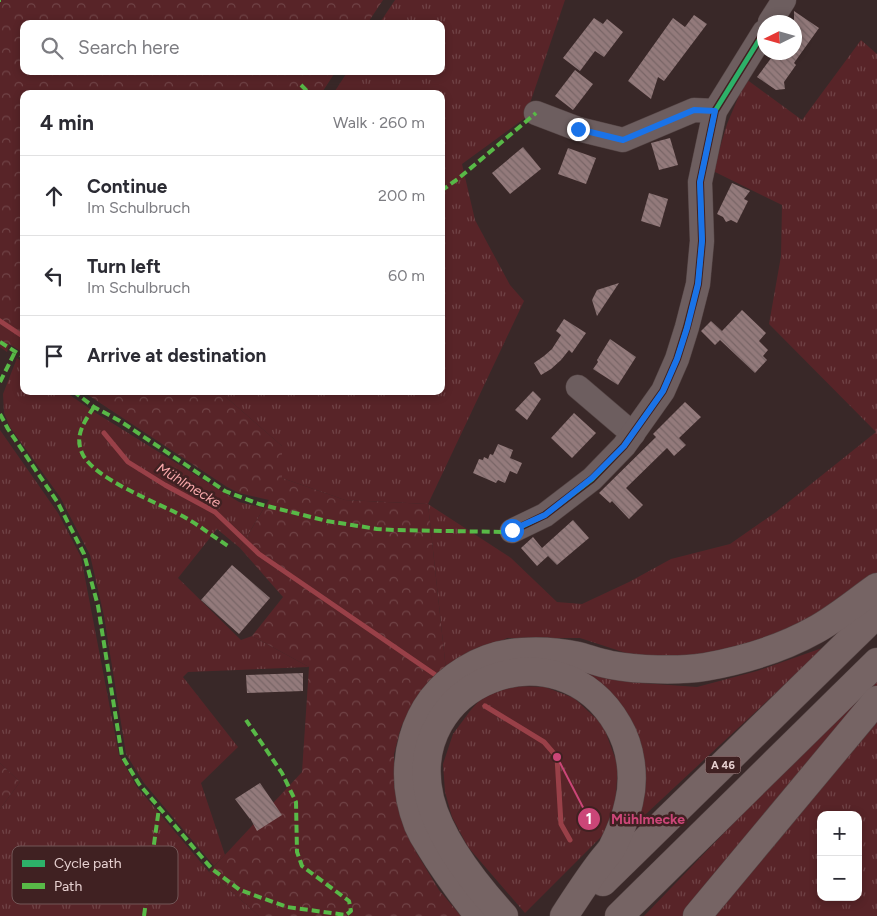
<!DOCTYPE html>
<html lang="en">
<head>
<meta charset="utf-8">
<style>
	body { margin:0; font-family:Figtree,sans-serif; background:#f2f2f3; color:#2b2b33 }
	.controls { position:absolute; right:15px; bottom:15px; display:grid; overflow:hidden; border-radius:10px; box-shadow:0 2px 8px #0003 }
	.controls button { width:45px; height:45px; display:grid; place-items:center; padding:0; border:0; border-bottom:1px solid #e1e1e2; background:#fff; color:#2b2b33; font:25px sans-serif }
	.compass { position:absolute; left:757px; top:15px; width:45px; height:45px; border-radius:50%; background:#fff; box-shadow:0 2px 8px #0003; rotate:265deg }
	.stop { position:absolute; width:15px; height:15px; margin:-11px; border:4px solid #1a73e8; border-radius:50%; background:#fff }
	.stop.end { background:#1a73e8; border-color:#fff; box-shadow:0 1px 5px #0008 }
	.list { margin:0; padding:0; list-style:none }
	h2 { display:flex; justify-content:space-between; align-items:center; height:65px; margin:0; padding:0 20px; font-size:21px }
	h2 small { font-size:16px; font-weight:400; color:#7c7c81 }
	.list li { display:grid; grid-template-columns:32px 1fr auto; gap:15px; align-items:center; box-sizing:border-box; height:80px; padding:0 20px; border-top:1px solid #e1e1e2 }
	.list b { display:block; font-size:19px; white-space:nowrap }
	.list p { margin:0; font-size:16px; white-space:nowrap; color:#7c7c81 }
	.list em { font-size:16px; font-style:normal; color:#7c7c81 }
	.icon { flex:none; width:28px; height:28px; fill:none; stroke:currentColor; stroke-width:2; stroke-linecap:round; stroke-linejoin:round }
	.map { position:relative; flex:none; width:877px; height:916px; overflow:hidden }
	.search { position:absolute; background:#fff; box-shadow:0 2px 8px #0003; left:20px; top:20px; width:425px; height:55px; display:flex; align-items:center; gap:12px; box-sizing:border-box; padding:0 18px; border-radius:10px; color:#7c7c81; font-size:19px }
	.panel { position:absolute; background:#fff; box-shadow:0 2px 8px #0003; left:20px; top:90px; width:425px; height:305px; border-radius:10px }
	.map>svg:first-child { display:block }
	.grass { fill:url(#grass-tufts); fill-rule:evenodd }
	.forest { fill:url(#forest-crowns) }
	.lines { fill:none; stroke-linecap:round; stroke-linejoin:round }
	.stream { stroke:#994048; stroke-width:5 }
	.building { fill:url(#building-back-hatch) }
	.minor-casing { stroke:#544444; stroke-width:25 }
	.highway-casing { stroke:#544444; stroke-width:29 }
	.minor { stroke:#6d5e5f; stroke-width:24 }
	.highway { stroke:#766464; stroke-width:28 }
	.quiet { stroke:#58b947; stroke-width:4; stroke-dasharray:8 4; stroke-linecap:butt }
	.cycleway-casing { stroke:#402122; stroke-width:8 }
	.cycleway { stroke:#2db169; stroke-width:5 }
	.route { stroke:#1a73e8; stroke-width:6 }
	.labels { text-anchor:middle; stroke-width:5; stroke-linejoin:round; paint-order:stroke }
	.shield { fill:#402122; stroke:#b59c9c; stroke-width:1 }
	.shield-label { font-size:11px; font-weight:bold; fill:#e7d1d1 }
	.water-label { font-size:14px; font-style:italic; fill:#faaaac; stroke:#402122 }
	.key { fill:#402122; stroke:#725657; stroke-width:1 }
	.key-label { font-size:14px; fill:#e7d1d1 }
	.leader { fill:none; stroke:#cb4678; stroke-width:2 }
	.callout-dot { fill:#cb4678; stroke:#402122; stroke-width:2 }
	.mark-label { font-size:15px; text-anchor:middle; font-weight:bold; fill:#fff }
	.callout-label { font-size:14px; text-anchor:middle; font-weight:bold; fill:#cb4678; stroke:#402122; stroke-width:5; stroke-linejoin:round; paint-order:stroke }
</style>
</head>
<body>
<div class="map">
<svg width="877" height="916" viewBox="0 0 877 916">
	<defs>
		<pattern id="grass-tufts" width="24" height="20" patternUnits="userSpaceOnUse" patternTransform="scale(1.25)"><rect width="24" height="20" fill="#582428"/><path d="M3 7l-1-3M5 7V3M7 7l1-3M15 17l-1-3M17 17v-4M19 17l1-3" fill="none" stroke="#704346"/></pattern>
		<pattern id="forest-crowns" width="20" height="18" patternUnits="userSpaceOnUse" patternTransform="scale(1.25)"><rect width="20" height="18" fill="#582428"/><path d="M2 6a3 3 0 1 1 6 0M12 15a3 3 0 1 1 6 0" fill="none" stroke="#704346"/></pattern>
		<pattern id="building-back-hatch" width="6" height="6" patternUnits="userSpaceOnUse" patternTransform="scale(1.25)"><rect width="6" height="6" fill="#937a7b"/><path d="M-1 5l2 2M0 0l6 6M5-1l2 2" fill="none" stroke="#786566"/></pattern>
	</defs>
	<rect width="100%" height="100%" fill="#392828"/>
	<g class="grass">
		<polygon points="395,0 565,0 525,118 462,164 475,220 510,285 524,301 428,504 511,558 557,602 582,604 629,582 671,559 730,544 776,512 876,432 769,324 781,256 782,205 713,171 727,124 746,79 802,120 861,40 877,54 877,573 782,636 704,659 635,656 580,638 507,638 446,670 428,504 345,500 282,478 282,446 219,391 441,391 441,94 333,94 348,71 441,71 441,24 379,24"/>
		<polygon points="17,358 24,363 24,391 64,391 96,413 239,502 264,508 240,548 217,529 178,578 241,640 252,636 309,667 188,672 183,677 238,747 201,783 225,855 214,866 144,783 126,754 104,616 90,555 60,497 10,427 4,413 3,394"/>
		<polygon points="0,430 58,513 81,557 119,755 137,787 209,872 259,916 0,916 0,809 20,782 0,763"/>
		<polygon points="825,647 632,827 641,752 619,702 575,669 641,683 697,687 757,671"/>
		<polygon points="877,678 877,687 688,916 644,916 748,808"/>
		<polygon points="517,686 545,687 574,698 603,725 618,766 615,806 602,836 525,913 468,847 452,817 445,792 443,764 453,734 470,711 485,694"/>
		<path d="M877 721V916H711L722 900ZM821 815H858V897H821Z"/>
	</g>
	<g class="forest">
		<polygon points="0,0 383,0 367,24 24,24 24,71 336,71 321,94 24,94 24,353 9,344 7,352 0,347"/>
		<polygon points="82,391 219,391 282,446 282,478 345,500 428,504 446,670 428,682 412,706 401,727 394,754 394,783 402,815 416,852 439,890 461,916 259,916 209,872 302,772 309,667 252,636 283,597 240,548 269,500 239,493 227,487"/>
		<polygon points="0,763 20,782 0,809"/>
	</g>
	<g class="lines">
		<g class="stream">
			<polyline points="0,321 24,337"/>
			<polyline points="104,433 128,462 165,485 215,512 259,554 437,676"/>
			<polyline points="485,706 544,742 557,757 561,824 570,840"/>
		</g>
	</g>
	<g class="building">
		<polygon points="794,11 819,28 794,63 796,65 784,82 785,89 776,90 757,77 772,57 774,58 778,52 794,52"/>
		<polygon points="694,15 707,24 664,81 658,77 651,99 628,81 673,18 685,27"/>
		<polygon points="594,18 603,24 607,19 623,32 604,57 595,51 580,71 563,58"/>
		<polygon points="575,70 593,84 573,110 555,96"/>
		<polygon points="670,138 678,165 659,170 651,143"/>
		<polygon points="523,147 541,169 510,194 492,173"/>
		<polygon points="568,148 596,158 586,184 558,174"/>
		<polygon points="732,183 750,191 744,199 748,201 737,223 731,220 726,222 723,217 717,214"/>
		<polygon points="649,193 668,199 660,227 641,221"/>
		<polygon points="619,283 597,316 592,300 597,290"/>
		<polygon points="742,310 766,333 759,341 768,350 763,356 767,360 755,373 720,340 715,345 701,331 711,321 722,331"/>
		<polygon points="564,319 586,333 572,353 569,350 561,360 551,369 541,375 534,363 544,356 552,349 561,335 556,331"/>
		<polygon points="610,339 636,357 618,385 593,369 598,362 597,360"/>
		<polygon points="533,391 541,399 527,420 515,410"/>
		<polygon points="685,402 701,417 679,438 686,445 674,456 667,448 626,488 643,505 629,519 612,501 610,503 599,493 656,437 653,434"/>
		<polygon points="574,413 596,433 572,458 551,438"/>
		<polygon points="498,444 513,450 510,458 522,463 517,474 510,471 505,483 498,480 496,483 473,473 479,459 483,460 484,457 488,459 490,454 493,455"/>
		<polygon points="573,520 589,538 557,565 548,556 537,566 521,548 533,537 542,548"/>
		<polygon points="232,565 270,598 239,634 201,600"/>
		<polygon points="303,673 303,691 247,693 246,675"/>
		<polygon points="260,783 282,815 257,831 250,818 250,819 235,799"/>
	</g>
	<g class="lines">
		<defs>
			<g id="minor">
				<polyline points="770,22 784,0"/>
				<polyline points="536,113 578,129 623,140 694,110 715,111"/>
				<polyline points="578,387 633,434"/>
				<polyline points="512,531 545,515 592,479 624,446 663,391 677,359 687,327 698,284 702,241 700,182 715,111 764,32"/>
			</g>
			<g id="highway">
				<polyline points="603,882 877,614"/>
				<path d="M479 916C461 893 444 870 429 845 425 839 421 832 418 825 396 768 411 703 465 670 483 659 501 653 522 652 540 651 560 652 578 656 589 659 600 663 611 665 636 670 680 671 705 667 744 660 781 649 815 630 837 618 857 601 877 587"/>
				<path d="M504 916C475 884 441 842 430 799 402 682 558 621 618 725 631 747 635 777 629 802 626 817 619 834 612 848 608 854 602 860 598 866 586 882 575 899 564 916"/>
				<polyline points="619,916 877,662"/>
				<polyline points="697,916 877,700"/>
			</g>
		</defs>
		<use href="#minor" class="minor-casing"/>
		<use href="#highway" class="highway-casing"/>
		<use href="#minor" class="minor"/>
		<use href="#highway" class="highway"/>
		<g class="quiet">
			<polyline points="0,0 1,0"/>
			<polyline points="301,85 310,94"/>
			<polyline points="441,191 459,178 536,113"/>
			<polyline points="0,342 24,357"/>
			<polyline points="0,382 15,352"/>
			<polyline points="73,391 94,407 120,421 225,491 259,504 327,521 377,529 394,530 502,532 512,531"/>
			<path d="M94 407C85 421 74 435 82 453 94 480 160 503 186 518 200 526 214 537 228 546"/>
			<polyline points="0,414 8,429 58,503 84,554 98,606 122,756 139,784 212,869 240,890 287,907 346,915 351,911 349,901 302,866 297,852 296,802 282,773 246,720"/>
			<polyline points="144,916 159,808"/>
		</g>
		<defs>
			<polyline id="cycleway" points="512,531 545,515 592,479 624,446 663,391 677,359 687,327 698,284 702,241 700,182 715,111 764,32"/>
		</defs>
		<use href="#cycleway" class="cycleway-casing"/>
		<use href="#cycleway" class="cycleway"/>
	</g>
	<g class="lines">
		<polyline class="route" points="512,530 545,515 592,478 624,446 663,391 677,359 687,328 698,284 702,241 700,182 715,111 694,110 623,140 578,129"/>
	</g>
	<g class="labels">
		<rect class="shield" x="705.5" y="756.5" width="35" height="17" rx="4"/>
		<g class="shield-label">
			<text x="723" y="769">A 46</text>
		</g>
		<g class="water-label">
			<text transform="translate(189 485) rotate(31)" y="5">Mühlmecke</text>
		</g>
	</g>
	<rect x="12" y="846" width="166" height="58" rx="8" class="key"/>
	<rect x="22" y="860" width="23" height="7" fill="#2db169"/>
	<rect x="22" y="883" width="23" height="6" fill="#58b947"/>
	<g class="key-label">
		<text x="54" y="868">Cycle path</text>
		<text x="54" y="891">Path</text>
	</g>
	<path class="leader" d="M557 757L589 819"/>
	<g class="callout-dot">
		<circle cx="557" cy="757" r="5"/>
		<circle cx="589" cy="819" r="12"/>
	</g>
	<g class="mark-label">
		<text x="589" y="824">1</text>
	</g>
	<g class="callout-label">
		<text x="648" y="824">Mühlmecke</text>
	</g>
</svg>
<div class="controls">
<button>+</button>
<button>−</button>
</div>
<svg class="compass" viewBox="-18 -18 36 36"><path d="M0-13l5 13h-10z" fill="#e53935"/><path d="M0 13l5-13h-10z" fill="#7c7c81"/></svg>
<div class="stop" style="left:512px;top:530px"></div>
<div class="stop end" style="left:578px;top:129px"></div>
<div class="search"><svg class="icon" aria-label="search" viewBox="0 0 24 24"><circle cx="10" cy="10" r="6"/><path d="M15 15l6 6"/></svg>Search here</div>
<section class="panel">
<h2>4 min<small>Walk · 260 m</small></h2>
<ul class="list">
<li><svg class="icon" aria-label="ahead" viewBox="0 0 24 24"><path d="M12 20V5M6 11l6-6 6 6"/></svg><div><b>Continue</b><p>Im Schulbruch</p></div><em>200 m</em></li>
<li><svg class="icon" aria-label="left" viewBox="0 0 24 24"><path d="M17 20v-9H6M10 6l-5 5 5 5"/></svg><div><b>Turn left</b><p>Im Schulbruch</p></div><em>60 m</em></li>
<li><svg class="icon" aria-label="arrive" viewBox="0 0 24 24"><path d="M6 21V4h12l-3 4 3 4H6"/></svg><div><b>Arrive at destination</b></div></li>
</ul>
</section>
</div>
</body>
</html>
